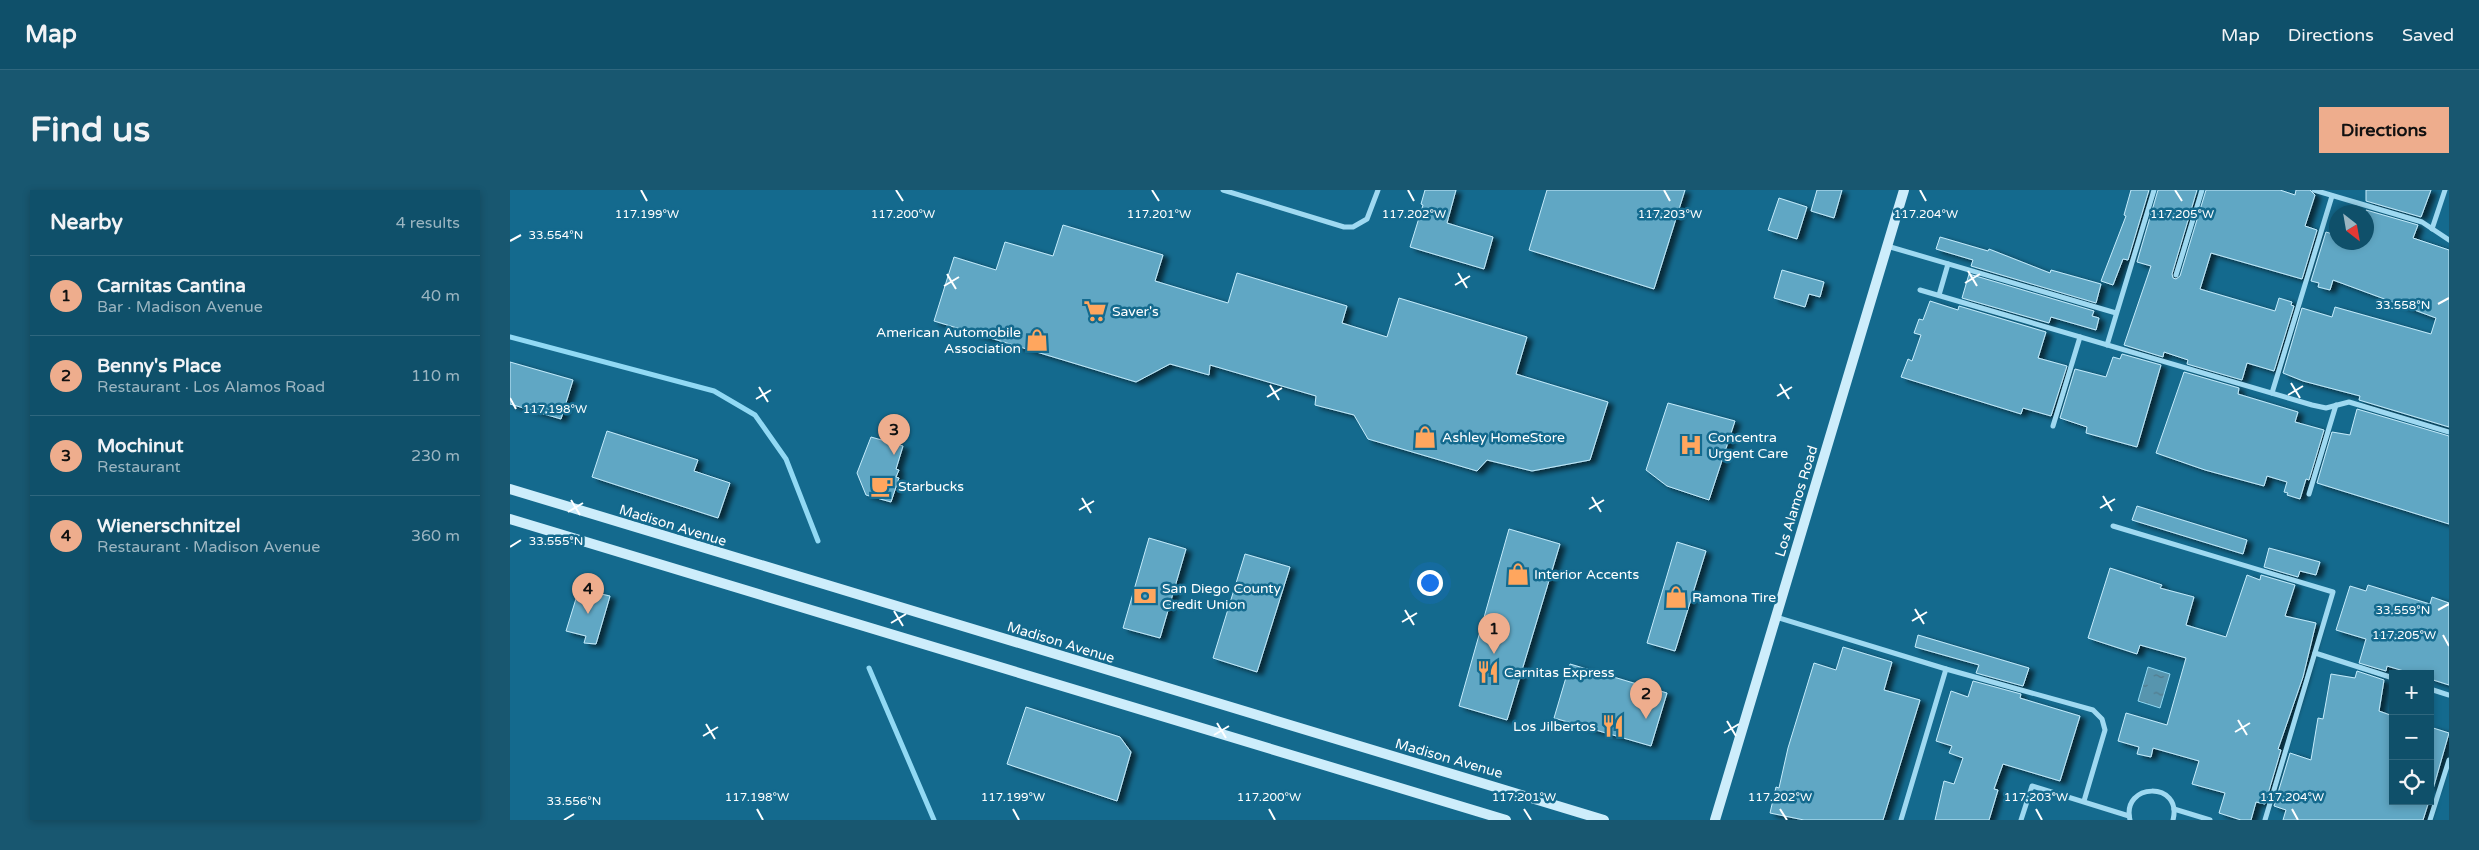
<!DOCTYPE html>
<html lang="en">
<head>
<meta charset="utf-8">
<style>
	body { margin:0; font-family:"Varela Round",sans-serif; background:#185770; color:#f1f3f6 }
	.controls { position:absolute; right:15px; bottom:15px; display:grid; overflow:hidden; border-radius:0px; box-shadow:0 2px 8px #0003 }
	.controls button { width:45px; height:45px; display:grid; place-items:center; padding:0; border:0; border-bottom:1px solid #2f677e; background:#0f506a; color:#f1f3f6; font:25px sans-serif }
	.compass { position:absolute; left:1819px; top:15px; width:45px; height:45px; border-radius:50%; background:#0f506a; box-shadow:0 2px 8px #0003; rotate:149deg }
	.you { position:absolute; left:919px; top:392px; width:18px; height:18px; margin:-12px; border:4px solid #fff; border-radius:50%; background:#1a73e8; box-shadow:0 0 0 8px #1a73e833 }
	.badge { display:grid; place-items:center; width:32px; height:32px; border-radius:50%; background:#eead8d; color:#111; font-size:16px; font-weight:700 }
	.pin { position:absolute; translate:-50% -41px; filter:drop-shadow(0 1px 2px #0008) }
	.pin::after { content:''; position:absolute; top:26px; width:18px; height:15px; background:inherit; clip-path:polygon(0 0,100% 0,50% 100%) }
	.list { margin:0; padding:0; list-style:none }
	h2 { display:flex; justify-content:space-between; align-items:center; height:65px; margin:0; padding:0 20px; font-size:21px }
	h2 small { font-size:16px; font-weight:400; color:#9bb5c1 }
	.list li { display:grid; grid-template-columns:32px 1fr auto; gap:15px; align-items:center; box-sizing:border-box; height:80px; padding:0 20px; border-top:1px solid #2f677e }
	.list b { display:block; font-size:19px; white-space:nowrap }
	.list p { margin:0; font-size:16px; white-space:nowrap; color:#9bb5c1 }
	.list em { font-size:16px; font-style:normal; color:#9bb5c1 }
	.icon { flex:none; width:28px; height:28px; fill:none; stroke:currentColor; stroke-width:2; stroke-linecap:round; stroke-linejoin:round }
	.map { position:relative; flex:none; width:1939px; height:630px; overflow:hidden; border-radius:0px }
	header { display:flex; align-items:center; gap:30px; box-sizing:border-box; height:70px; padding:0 25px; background:#0f506a; border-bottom:1px solid #2f677e }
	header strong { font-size:24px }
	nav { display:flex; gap:28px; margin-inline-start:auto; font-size:18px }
	.intro { display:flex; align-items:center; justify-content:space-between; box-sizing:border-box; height:120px; padding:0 30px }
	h1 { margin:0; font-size:35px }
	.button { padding:12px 22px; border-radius:0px; background:#eead8d; color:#111; font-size:18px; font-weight:700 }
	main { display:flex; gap:30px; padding:0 30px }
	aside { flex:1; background:#0f506a; border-radius:0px; box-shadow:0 2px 8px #0003 }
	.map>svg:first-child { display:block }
	.water { fill:url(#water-ripples); stroke:#91d9f4 }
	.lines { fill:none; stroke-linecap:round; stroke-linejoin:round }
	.stream { stroke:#91d9f4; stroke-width:5 }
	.building { fill:#60a7c4; stroke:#c5ecfc; filter:url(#shadow) }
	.minor { stroke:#9fd9f1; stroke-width:5 }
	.secondary { stroke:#cdedfb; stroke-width:10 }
	.ticks { fill:none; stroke:#fff; stroke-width:2 }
	.labels { text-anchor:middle; stroke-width:5; stroke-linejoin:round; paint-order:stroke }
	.poi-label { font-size:14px; fill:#fff; stroke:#146a8e; text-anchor:start }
	.street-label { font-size:14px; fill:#fff; stroke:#146a8e }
	.ticks-label { font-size:12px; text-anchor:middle; fill:#fff; stroke:#146a8e; stroke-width:5; stroke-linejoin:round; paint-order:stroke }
</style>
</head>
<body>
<header>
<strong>Map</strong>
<nav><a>Map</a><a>Directions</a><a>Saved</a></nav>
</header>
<div class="intro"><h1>Find us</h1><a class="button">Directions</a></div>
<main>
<aside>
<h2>Nearby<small>4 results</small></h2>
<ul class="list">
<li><span class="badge">1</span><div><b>Carnitas Cantina</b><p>Bar · Madison Avenue</p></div><em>40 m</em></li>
<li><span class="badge">2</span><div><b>Benny's Place</b><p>Restaurant · Los Alamos Road</p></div><em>110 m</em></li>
<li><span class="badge">3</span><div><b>Mochinut</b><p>Restaurant</p></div><em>230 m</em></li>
<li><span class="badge">4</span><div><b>Wienerschnitzel</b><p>Restaurant · Madison Avenue</p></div><em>360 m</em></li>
</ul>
</aside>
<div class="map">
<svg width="1939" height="630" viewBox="0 0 1939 630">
	<defs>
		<pattern id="water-ripples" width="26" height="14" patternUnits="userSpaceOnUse" patternTransform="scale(1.25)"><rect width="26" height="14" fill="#5795ae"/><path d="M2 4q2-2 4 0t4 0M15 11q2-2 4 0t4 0" fill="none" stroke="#537b8c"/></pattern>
		<filter id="shadow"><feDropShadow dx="5.5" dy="3" stdDeviation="2.5" flood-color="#0009"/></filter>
	</defs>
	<rect width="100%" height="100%" fill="#146a8e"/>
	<polygon class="water" points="1638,477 1660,484 1650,518 1628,511"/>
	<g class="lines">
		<g class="stream">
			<polyline points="0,147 204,201 245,225 276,269 308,351"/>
			<polyline points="359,478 424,630"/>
		</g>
	</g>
	<g class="building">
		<polygon points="915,0 946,0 937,33 983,47 974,79 900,57 913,15 911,14"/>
		<polygon points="1037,0 1175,0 1144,99 1019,60"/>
		<polygon points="1307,0 1332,0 1324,28 1301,21"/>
		<polygon points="1621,0 1639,0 1618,70 1613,69 1603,95 1591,91 1616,26 1614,25"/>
		<polygon points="1648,0 1687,0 1662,84 1663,88 1666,89 1670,86 1696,0 1770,0 1785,5 1786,0 1800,0 1805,5 1795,36 1807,40 1792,89 1701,63 1690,99 1765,121 1769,108 1782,112 1781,115 1784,116 1764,181 1737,173 1732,190 1677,174 1678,170 1654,162 1653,167 1614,155 1641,76 1627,72"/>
		<polygon points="1856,0 1921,0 1911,27 1856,11"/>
		<polygon points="1269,8 1297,17 1287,49 1258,40"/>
		<polygon points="1856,20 1908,35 1903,48 1939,60 1939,237 1849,210 1850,206 1793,191 1773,183 1792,118 1822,127 1825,117 1921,144 1926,128 1823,90 1820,100 1808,97 1809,93 1801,91 1816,42 1826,45 1826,52 1856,52"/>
		<polygon points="553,35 653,65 645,91 718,113 727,83 837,116 832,133 877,147 889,108 1017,147 1006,184 1098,212 1080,270 1022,281 977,270 967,281 858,249 844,225 805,215 806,206 700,175 699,185 660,174 626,192 424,131 444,67 486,80 495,52 543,66"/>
		<polygon points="1430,47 1478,61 1479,59 1540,83 1541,80 1591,94 1586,113 1461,76 1463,70 1426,59"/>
		<polygon points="1272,80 1314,92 1310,107 1299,104 1295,117 1264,108"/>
		<polygon points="1459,84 1584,121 1582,126 1589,128 1586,140 1541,127 1539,133 1452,108"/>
		<polygon points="1420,111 1448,120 1449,116 1536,142 1528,168 1557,176 1541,226 1513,218 1511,224 1391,187 1398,169 1402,171 1411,145 1404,143 1409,129 1413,130"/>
		<polygon points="1612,164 1651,175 1627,257 1576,243 1577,237 1550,228 1565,179 1596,187 1603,167 1610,169"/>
		<polygon points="0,172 63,190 51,229 0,214"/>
		<polygon points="1674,182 1729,198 1728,204 1788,222 1785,232 1814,240 1799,290 1796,289 1790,309 1777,305 1778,303 1774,302 1777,292 1757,286 1754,296 1695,280 1646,263"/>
		<polygon points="1158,213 1225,231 1199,310 1157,296 1136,280"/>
		<polygon points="1847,219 1939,246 1939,334 1807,293 1822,242 1840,245"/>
		<polygon points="97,241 188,270 184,281 220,293 208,328 82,287"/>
		<polygon points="361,247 393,256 386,279 389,280 386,287 389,288 381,312 356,305 347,283"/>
		<polygon points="1627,316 1737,350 1733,364 1622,330"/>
		<polygon points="999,339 1050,354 997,530 949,516"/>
		<polygon points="639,348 676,359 650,448 613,438"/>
		<polygon points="1167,352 1196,361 1165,461 1137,453"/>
		<polygon points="1759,358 1810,372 1806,385 1790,381 1788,387 1754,377"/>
		<polygon points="735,364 780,377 747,482 703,468"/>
		<polygon points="1600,378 1652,395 1650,398 1684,407 1676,435 1716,447 1737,385 1750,390 1751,385 1785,395 1775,426 1806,433 1793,487 1768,559 1771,560 1755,614 1746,612 1741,630 1731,630 1709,623 1715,603 1682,594 1689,571 1643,558 1641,567 1627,564 1629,557 1608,551 1616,523 1657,535 1676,468 1630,455 1627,464 1578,448"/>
		<polygon points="1858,395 1920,414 1922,407 1939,413 1939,495 1920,489 1920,484 1904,484 1877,476 1876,481 1849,473 1856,449 1826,440 1840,396 1856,401"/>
		<polygon points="69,399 100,406 86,454 74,453 76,446 56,441"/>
		<polygon points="1408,445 1519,478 1513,496 1466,483 1469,475 1405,457"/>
		<polygon points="1333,457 1382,472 1374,500 1410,510 1373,630 1294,630 1260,623 1266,597 1269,598 1278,558 1304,473 1326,480"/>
		<polygon points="1060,474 1157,503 1141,556 1044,528"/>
		<polygon points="1847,481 1874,490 1869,521 1883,526 1883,611 1919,611 1913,630 1773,630 1776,620 1764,616 1780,563 1801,570 1808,528 1813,529 1821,484 1845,488"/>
		<polygon points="1463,491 1511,504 1510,508 1570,526 1550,591 1493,574 1484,599 1488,600 1479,630 1425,630 1434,591 1444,594 1453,568 1439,563 1442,556 1426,551 1441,501 1458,507"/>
		<polygon points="516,517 610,547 621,562 607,611 497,574"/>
		<polygon points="1920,537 1939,543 1923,599 1920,599"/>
	</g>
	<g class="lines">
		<g class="minor">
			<polyline points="713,0 834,37 843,37 857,29 868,0"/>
			<polyline points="1804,0 1912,32 1939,50"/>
			<polyline points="1922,39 1935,0"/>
			<polyline points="1377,56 1606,123"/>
			<polyline points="1666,85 1692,0"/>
			<polyline points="1410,100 1802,215 1816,218 1839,212 1939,242"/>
			<polyline points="1429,105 1438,74"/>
			<polyline points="1597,155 1644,0"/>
			<polyline points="1762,203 1822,6"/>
			<polyline points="1543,236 1570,147"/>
			<polyline points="1799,304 1826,215"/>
			<polyline points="1603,336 1823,402 1755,630"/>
			<polyline points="1266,427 1436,479 1583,520 1592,529 1595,540 1574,611"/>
			<polyline points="1805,463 1883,488"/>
			<polyline points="1920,499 1939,505"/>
			<polyline points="1664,619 1700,630"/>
			<polyline points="1391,630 1436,479"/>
			<polyline points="1511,630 1522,596 1619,626"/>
			<path d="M1620 630C1611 592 1673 591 1663 630"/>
			<polyline points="1920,630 1939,570"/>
		</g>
		<g class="secondary">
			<polyline points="0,299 1094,630"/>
			<polyline points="0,329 996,630"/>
			<polyline points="1205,630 1394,0"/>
		</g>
	</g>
	<path class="ticks" d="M131 0 137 11M386 0 393 11M642 0 649 11M898 0 904 11M1154 0 1160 11M1410 0 1416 11M1665 0 1672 11M0 51 11 45M1458 81 1467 96M948 83 957 98M437 84 446 99M1455 93 1470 84M945 95 960 86M434 96 449 87M1928 114 1939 108M1781 193 1790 208M1270 194 1279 209M760 195 769 210M249 197 258 212M1778 205 1793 196M1267 206 1282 197M757 207 772 198M0 208 6 219M246 209 261 200M1593 306 1602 321M1082 307 1091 322M572 308 581 323M61 310 70 325M1590 318 1605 309M1079 319 1094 310M569 320 584 311M58 322 73 313M0 357 11 350M1405 419 1414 434M895 420 904 435M1928 420 1939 414M384 421 393 436M1402 431 1417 422M892 432 907 423M381 433 396 424M1933 445 1939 456M1728 530 1737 545M1217 531 1226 546M707 533 716 548M196 534 205 549M1725 542 1740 533M1214 543 1229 534M704 545 719 536M193 546 208 537M247 619 253 630M503 619 509 630M759 619 765 630M1014 619 1021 630M1270 619 1277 630M1526 619 1532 630M1782 619 1788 630M54 630 64 624"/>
	<defs>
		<symbol id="supermarket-bare" viewBox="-9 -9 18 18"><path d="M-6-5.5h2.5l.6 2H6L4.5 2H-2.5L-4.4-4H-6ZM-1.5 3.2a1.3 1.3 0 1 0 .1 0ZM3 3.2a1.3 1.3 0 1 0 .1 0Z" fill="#ffa65e" stroke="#146a8e" stroke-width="2.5" paint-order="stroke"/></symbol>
		<symbol id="shop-bare" viewBox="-9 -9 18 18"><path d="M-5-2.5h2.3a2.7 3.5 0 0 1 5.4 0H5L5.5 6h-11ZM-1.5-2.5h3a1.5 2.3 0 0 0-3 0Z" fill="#ffa65e" stroke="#146a8e" stroke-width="2.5" paint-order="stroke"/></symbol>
		<symbol id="hospital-bare" viewBox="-9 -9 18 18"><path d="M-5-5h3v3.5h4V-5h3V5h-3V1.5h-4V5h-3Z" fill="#ffa65e" stroke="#146a8e" stroke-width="2.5" paint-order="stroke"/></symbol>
		<symbol id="cafe-bare" viewBox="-9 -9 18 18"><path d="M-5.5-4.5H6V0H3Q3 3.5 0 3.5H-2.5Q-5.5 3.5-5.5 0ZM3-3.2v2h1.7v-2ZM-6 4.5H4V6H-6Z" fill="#ffa65e" stroke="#146a8e" stroke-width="2.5" paint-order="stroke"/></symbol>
		<symbol id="bank-bare" viewBox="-9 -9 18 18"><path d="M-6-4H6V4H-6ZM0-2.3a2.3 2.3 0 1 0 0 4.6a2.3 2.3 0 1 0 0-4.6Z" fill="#ffa65e" stroke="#146a8e" stroke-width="2.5" paint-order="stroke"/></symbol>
		<symbol id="restaurant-bare" viewBox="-9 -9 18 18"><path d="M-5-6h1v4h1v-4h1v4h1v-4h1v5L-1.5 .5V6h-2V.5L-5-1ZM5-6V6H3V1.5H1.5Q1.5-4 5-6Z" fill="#ffa65e" stroke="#146a8e" stroke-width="2.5" paint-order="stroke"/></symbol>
	</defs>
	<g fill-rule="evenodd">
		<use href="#supermarket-bare" x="569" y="105" width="32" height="32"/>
		<use href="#shop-bare" x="511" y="134" width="32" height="32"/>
		<use href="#shop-bare" x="899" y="231" width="32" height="32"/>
		<use href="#hospital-bare" x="1165" y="239" width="32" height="32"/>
		<use href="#cafe-bare" x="356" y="280" width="32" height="32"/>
		<use href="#shop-bare" x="992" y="368" width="32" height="32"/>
		<use href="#bank-bare" x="619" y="390" width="32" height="32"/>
		<use href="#shop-bare" x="1150" y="391" width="32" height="32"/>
		<use href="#restaurant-bare" x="962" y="466" width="32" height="32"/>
		<use href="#restaurant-bare" x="1087" y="520" width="32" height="32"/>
	</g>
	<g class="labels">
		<g class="poi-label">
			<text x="602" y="126">Saver's</text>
			<text x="511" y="147" text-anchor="end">American Automobile<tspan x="511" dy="16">Association</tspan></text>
			<text x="932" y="252">Ashley HomeStore</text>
			<text x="1198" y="252">Concentra<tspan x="1198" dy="16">Urgent Care</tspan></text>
			<text x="388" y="301">Starbucks</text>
			<text x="1024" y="389">Interior Accents</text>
			<text x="652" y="403">San Diego County<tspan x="652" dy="16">Credit Union</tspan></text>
			<text x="1182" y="412">Ramona Tire</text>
			<text x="994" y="487">Carnitas Express</text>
			<text x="1086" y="541" text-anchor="end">Los Jilbertos</text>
		</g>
		<g class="street-label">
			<text transform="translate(1286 311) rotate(-73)" y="5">Los Alamos Road</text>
			<text transform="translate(163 335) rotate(17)" y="5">Madison Avenue</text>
			<text transform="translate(551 452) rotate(17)" y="5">Madison Avenue</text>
			<text transform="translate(939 568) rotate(16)" y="5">Madison Avenue</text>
		</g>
	</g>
	<g class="ticks-label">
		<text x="393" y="28">117.200°W</text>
		<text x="1416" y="28">117.204°W</text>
		<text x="137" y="28">117.199°W</text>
		<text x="649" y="28">117.201°W</text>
		<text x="904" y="28">117.202°W</text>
		<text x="1160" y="28">117.203°W</text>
		<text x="1672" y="28">117.205°W</text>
		<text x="46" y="49">33.554°N</text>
		<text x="1893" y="119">33.558°N</text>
		<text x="45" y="223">117.198°W</text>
		<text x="46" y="355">33.555°N</text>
		<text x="1893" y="424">33.559°N</text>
		<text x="1894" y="449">117.205°W</text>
		<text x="247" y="611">117.198°W</text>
		<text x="503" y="611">117.199°W</text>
		<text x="759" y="611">117.200°W</text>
		<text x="1014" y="611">117.201°W</text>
		<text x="1270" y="611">117.202°W</text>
		<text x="1526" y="611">117.203°W</text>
		<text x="1782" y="611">117.204°W</text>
		<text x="64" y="615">33.556°N</text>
	</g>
</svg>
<div class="controls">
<button>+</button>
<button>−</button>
<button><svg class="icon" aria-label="locate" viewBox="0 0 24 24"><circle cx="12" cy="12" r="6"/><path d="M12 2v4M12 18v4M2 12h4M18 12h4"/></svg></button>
</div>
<svg class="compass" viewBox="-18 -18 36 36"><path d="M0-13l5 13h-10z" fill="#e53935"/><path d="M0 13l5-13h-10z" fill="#9bb5c1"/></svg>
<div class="you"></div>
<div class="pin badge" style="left:984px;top:464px">1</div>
<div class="pin badge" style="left:1136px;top:529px">2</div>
<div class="pin badge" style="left:384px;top:265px">3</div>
<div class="pin badge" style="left:78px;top:424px">4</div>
</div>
</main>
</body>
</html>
